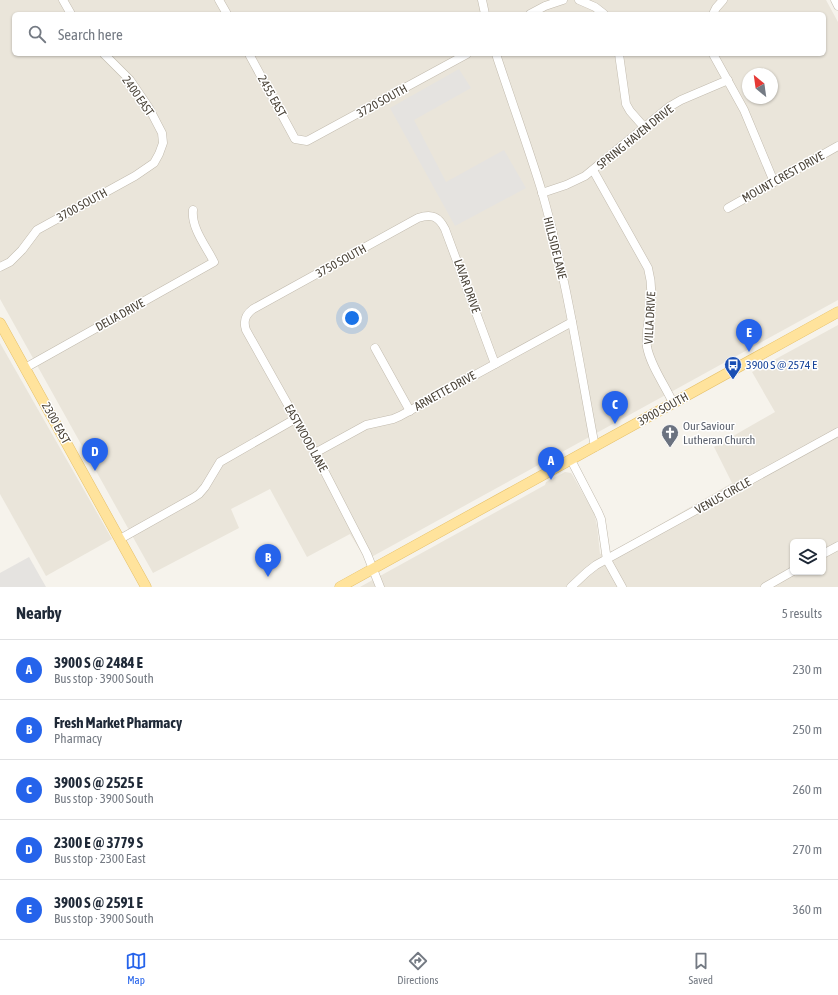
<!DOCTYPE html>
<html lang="en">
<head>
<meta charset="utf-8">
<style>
	body { margin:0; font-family:"Asap Condensed",sans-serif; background:#f6f6f7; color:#1f2937 }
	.controls { position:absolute; right:12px; bottom:12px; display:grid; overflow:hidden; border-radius:6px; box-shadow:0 1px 3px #0004 }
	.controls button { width:36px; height:36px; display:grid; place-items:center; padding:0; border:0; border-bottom:1px solid #e0e1e3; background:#fff; color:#1f2937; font:20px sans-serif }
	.compass { position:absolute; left:742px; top:68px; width:36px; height:36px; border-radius:50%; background:#fff; box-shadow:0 1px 3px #0004; rotate:331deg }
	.you { position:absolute; left:352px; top:318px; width:14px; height:14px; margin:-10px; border:3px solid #fff; border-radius:50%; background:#1a73e8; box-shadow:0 0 0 6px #1a73e833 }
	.badge { display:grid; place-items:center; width:26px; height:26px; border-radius:50%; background:#2563eb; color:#fff; font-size:13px; font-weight:700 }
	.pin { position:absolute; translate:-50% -33px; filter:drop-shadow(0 1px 2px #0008) }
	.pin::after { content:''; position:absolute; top:21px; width:14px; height:12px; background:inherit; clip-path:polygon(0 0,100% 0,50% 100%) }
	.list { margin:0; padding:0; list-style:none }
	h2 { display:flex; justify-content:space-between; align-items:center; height:52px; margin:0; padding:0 16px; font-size:17px }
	h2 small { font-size:13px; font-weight:400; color:#747a83 }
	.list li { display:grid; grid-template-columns:26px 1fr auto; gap:12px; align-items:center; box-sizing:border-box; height:60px; padding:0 16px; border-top:1px solid #e0e1e3 }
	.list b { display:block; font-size:15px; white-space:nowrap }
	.list p { margin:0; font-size:13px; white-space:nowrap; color:#747a83 }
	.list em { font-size:13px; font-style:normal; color:#747a83 }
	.icon { flex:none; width:22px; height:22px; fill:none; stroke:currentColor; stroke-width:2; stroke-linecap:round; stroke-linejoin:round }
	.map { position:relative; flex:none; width:838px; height:587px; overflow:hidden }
	.search { position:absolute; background:#fff; box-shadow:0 1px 3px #0004; left:12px; right:12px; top:12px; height:44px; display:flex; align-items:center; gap:10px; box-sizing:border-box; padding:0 14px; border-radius:6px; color:#747a83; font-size:15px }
	.sheet { height:352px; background:#fff }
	nav { display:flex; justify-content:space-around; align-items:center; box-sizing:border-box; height:56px; border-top:1px solid #e0e1e3; background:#fff; font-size:11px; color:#747a83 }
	nav a { display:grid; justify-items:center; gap:2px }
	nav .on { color:#2563eb }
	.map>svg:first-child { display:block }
	.residential { fill:#eae5da; fill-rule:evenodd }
	.parking { fill:#e5e3e0 }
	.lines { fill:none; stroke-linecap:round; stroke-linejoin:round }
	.minor-casing { stroke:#c2bbae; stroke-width:9 }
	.major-casing { stroke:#e6c16a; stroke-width:11 }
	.minor { stroke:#fff; stroke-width:8 }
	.major { stroke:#ffe39c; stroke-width:10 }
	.labels { text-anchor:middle; stroke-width:3; stroke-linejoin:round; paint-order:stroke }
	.street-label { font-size:12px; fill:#4b4439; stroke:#fff }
	.transit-label { font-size:12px; fill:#164399; stroke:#fff; text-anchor:start }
	.worship-label { font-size:12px; fill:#5b616d; stroke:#fff; text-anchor:start }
</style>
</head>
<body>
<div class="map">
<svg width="838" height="587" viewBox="0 0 838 587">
	<rect width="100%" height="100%" fill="#f6f3ec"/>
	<g class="residential">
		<path d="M0 0H826L838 22V300L366 560 350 534 307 557 270 489 231 509 239 528 153 573 0 299ZM14 14H824V54H14ZM748 74H772V98H748Z"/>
		<path d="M838 325V587H360L545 485 546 482 565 472 571 473 573 476 594 513 597 526 600 554 616 550 732 483 714 447 775 412 752 372ZM793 542H823V572H793Z"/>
		<polygon points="0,343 112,539 46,576 0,494"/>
	</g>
	<g class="parking">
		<polygon points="459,69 471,88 414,120 446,182 504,150 526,188 455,226 390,108"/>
		<polygon points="29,557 46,587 0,587 0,573"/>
	</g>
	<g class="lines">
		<defs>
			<g id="minor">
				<polyline points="63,0 71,14"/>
				<polyline points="219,0 227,14"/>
				<polyline points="482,0 485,14"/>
				<polyline points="579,0 595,7 604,14"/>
				<polyline points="835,0 838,6"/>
				<polyline points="530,14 545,6 563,0"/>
				<polyline points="713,14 716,8 723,0"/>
				<polyline points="249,54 295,139 307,141 467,54"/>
				<path d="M496 54C511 100 528 146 542 192 566 276 579 362 595 447"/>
				<polyline points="619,54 626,104 630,111 644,127"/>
				<polyline points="713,54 744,110 774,182"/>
				<path d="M593 170 648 268C651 279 652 289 651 301 650 316 645 332 647 347 651 367 665 385 673 403"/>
				<polyline points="542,193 566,185 585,176 669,107 681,100 728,80"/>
				<polyline points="728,208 838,146"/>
				<polyline points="0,267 10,262 22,250 37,230 135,176 154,163 159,154 163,143 162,133 149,108 130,80 104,54"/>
				<polyline points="375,348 410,411"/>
				<path d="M25 368 214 262C206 246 191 228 193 210"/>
				<polyline points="315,453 366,425 393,419 400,416 572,322"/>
				<polyline points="571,460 598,512 601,519 607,560 622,587"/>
				<polyline points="120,539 193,498 199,494 205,487 220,462 295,419"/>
				<polyline points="823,554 838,546"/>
				<path d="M380 587 367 554 315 453 246 330C243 321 245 315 253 309L418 218C432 213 439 217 445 229L495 364"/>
				<polyline points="571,587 587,572 596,565 838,432"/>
				<polyline points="765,587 793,571"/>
			</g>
			<g id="major">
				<polyline points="0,323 146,587"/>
				<polyline points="340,587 838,312"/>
			</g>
		</defs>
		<use href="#minor" class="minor-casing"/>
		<use href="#major" class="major-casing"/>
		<use href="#minor" class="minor"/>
		<use href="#major" class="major"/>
	</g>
	<defs>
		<symbol id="bus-pin" viewBox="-11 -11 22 30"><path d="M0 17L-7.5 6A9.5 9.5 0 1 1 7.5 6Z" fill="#1a4fb4" stroke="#fff"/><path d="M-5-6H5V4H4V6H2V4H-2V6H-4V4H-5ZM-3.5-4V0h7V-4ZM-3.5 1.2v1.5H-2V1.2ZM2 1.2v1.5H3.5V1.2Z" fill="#fff"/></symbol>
		<symbol id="church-pin" viewBox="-11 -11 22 30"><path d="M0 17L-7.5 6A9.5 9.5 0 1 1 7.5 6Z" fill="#6b7280" stroke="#fff"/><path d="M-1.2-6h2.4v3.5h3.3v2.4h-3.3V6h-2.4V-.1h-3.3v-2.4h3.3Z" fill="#fff"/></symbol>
	</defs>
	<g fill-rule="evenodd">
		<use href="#bus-pin" x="723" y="355" width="20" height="27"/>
		<use href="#church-pin" x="660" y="423" width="20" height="27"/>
	</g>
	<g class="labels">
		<g class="street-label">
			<text transform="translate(138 96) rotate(55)" y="4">2400 EAST</text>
			<text transform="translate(272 96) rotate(61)" y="4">2455 EAST</text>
			<text transform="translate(382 101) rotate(-29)" y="4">3720 SOUTH</text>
			<text transform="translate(635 137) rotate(-39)" y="4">SPRING HAVEN DRIVE</text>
			<text transform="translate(783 177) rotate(-29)" y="4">MOUNT CREST DRIVE</text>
			<text transform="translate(82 205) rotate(-29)" y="4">3700 SOUTH</text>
			<text transform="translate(555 248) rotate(76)" y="4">HILLSIDE LANE</text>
			<text transform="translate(341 261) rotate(-29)" y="4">3750 SOUTH</text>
			<text transform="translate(467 286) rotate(70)" y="4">LAVAR DRIVE</text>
			<text transform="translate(120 315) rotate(-29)" y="4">DELIA DRIVE</text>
			<text transform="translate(650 318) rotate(-87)" y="4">VILLA DRIVE</text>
			<text transform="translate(445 391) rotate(-29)" y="4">ARNETTE DRIVE</text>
			<text transform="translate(663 409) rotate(-29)" y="4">3900 SOUTH</text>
			<text transform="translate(56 423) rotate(61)" y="4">2300 EAST</text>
			<text transform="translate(306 438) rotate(61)" y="4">EASTWOOD LANE</text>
			<text transform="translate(723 496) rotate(-29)" y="4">VENUS CIRCLE</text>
		</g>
		<g class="transit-label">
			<text x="746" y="369">3900 S @ 2574 E</text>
		</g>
		<g class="worship-label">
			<text x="683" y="430">Our Saviour<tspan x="683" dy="14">Lutheran Church</tspan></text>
		</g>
	</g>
</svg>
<div class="controls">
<button><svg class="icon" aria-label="layers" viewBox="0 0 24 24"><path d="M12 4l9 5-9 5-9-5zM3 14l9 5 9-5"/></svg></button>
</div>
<svg class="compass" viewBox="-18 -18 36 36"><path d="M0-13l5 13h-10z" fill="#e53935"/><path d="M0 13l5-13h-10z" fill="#747a83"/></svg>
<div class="you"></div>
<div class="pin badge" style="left:551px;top:480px">A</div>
<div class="pin badge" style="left:268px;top:577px">B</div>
<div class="pin badge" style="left:615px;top:424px">C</div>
<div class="pin badge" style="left:95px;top:471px">D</div>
<div class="pin badge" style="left:749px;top:352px">E</div>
<div class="search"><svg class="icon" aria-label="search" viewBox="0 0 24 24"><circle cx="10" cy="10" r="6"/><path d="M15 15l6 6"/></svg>Search here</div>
</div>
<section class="sheet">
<h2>Nearby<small>5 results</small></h2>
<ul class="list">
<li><span class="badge">A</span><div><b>3900 S @ 2484 E</b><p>Bus stop · 3900 South</p></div><em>230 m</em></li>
<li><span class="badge">B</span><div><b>Fresh Market Pharmacy</b><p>Pharmacy</p></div><em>250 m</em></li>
<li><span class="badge">C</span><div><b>3900 S @ 2525 E</b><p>Bus stop · 3900 South</p></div><em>260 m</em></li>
<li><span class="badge">D</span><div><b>2300 E @ 3779 S</b><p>Bus stop · 2300 East</p></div><em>270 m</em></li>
<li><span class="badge">E</span><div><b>3900 S @ 2591 E</b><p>Bus stop · 3900 South</p></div><em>360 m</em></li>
</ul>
</section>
<nav>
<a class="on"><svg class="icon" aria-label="map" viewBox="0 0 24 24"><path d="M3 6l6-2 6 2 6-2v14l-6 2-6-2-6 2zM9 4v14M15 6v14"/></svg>Map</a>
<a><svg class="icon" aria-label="directions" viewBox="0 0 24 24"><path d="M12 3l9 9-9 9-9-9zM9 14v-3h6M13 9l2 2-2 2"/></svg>Directions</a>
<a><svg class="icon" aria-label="saved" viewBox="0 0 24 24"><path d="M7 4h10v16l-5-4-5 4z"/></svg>Saved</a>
</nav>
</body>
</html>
